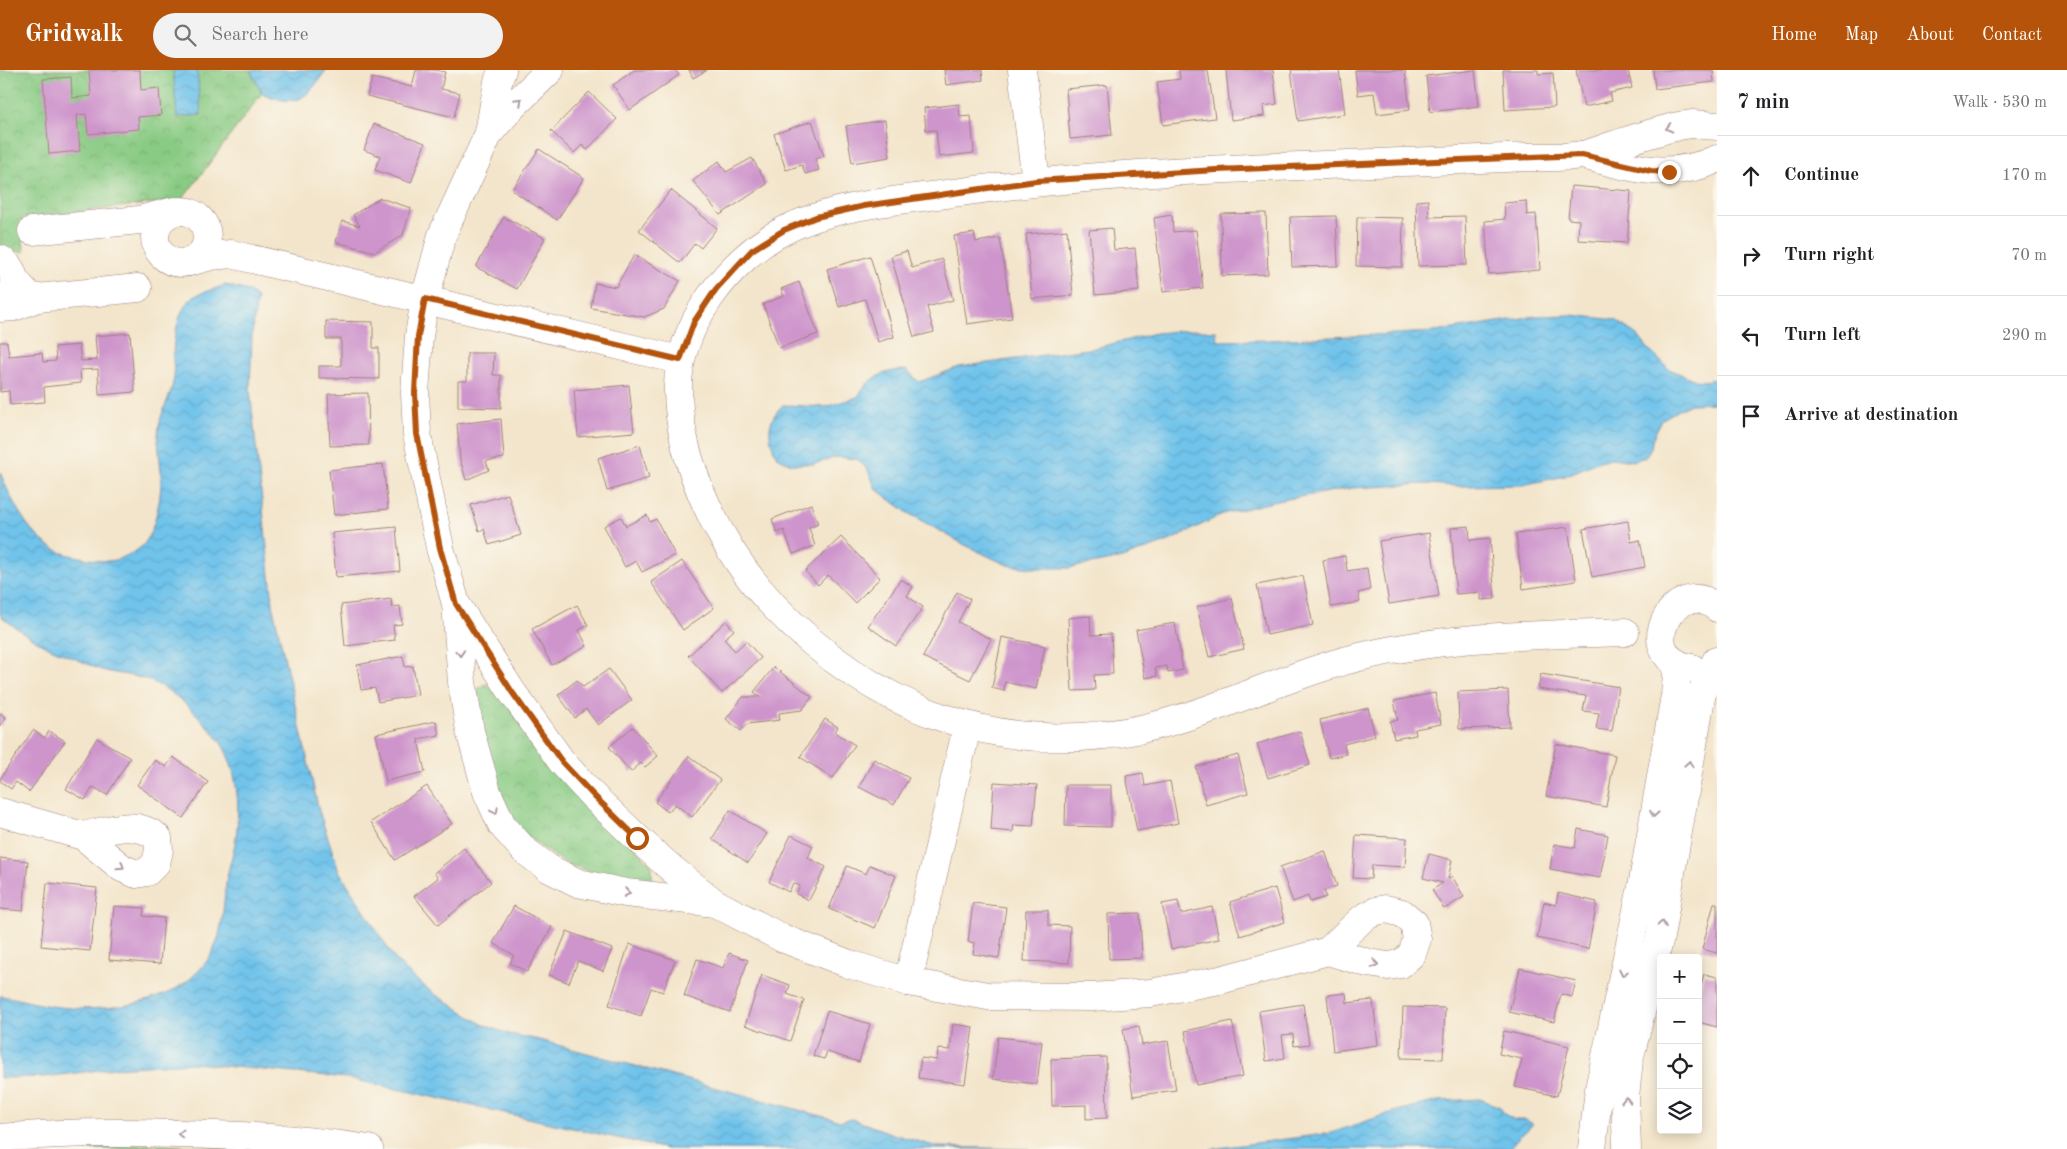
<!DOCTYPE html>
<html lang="en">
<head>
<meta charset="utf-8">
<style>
	body { margin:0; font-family:"Old Standard TT",serif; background:#f2f2f2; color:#202124 }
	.controls { position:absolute; right:15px; bottom:15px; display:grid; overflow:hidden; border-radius:5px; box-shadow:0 2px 12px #0003 }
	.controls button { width:45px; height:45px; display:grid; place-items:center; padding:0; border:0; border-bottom:1px solid #e0e0e0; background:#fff; color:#202124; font:25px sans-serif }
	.stop { position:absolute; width:15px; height:15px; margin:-11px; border:4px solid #b45309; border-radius:50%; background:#fff }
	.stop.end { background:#b45309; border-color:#fff; box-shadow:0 1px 5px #0008 }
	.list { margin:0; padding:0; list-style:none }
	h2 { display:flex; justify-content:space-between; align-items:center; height:65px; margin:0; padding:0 20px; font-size:21px }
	h2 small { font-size:16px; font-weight:400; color:#757577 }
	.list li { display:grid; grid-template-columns:32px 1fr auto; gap:15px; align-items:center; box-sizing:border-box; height:80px; padding:0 20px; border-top:1px solid #e0e0e0 }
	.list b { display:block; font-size:19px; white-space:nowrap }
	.list em { font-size:16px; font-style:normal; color:#757577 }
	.icon { flex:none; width:28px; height:28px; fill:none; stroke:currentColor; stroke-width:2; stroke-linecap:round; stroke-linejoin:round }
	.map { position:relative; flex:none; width:1717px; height:1079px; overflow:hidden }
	header { display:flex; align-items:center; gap:30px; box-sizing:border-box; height:70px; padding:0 25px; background:#b45309; color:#fff }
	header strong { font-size:24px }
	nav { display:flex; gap:28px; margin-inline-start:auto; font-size:18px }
	.search { width:350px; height:45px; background:#f2f2f2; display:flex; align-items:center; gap:12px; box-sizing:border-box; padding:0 18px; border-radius:28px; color:#757577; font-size:19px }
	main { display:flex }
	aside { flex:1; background:#fff }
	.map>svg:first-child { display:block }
	.green { fill:#89cb84; stroke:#6a7558 }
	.park { fill:url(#park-crowns); stroke:#6a7558 }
	.water { fill:url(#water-waves); stroke:#5c718b }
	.building { fill:#ce94cc }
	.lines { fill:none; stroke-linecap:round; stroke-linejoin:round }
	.minor-casing { stroke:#9e827b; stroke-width:29 }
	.minor { stroke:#fff; stroke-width:28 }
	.oneway { stroke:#ae9aa0 }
	.route { stroke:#b45309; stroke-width:6 }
</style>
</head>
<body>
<header>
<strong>Gridwalk</strong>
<div class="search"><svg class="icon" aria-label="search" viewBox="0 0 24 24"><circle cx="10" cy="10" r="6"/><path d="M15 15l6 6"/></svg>Search here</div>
<nav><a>Home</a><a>Map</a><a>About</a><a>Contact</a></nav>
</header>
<main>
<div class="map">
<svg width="1717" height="1079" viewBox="0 0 1717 1079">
	<defs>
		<pattern id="park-crowns" width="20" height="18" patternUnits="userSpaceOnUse" patternTransform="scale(1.25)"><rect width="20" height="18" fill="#89cb84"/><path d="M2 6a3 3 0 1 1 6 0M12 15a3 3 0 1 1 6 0" fill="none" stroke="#78ae72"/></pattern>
		<pattern id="water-waves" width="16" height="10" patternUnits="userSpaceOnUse" patternTransform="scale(1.25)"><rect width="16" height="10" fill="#6fc3eb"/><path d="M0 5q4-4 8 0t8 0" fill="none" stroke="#62a7ca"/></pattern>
	</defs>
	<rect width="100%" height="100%" fill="#fbf7ec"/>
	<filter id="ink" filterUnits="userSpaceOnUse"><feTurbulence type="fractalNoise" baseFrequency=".02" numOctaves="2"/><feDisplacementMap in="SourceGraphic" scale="10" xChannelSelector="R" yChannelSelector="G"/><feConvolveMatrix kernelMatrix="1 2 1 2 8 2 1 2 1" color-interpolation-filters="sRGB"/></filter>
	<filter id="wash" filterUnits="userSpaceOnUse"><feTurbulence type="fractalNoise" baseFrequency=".0096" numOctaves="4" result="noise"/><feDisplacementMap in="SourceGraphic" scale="20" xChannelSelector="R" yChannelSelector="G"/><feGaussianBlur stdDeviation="1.12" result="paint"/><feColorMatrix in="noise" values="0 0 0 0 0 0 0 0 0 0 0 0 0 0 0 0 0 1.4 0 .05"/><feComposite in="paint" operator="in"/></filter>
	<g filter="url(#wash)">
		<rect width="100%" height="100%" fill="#f3e5cb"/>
		<polygon class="green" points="146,1075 253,1079 0,1079"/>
		<g class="park">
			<polygon points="0,0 250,0 262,23 182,130 22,148 24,182 0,179"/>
			<polygon points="484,614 493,618 652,796 652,809 646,816 634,816 567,794 541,777 520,759 502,736 474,634 478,619"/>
		</g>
		<g class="water">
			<polygon points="173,0 197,0 201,45 177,47"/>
			<path d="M250 0H326C306 29 298 39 262 23Z"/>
			<path d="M226 215 248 221 257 228 252 264 250 320 274 542 319 741 339 801 396 891 421 914 436 925 482 954 509 964 535 969 840 1051 852 1049 893 1064 937 1077 1029 1079H667L347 1008 193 993 114 998 45 1007 0 1008V926C14 927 27 932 40 934 79 942 126 940 163 925 183 917 203 901 213 881 224 860 223 831 227 807 229 796 233 785 235 774 241 737 239 689 211 660 196 643 177 624 157 614 140 605 120 605 102 600 93 597 83 592 74 588 46 577 23 565 0 545V402C13 435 35 480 74 486 87 488 102 493 115 490 123 488 136 482 142 476 154 466 161 427 161 412 162 397 158 381 158 366 158 345 171 328 174 308 175 302 173 295 173 289 173 269 178 234 197 225 206 221 217 218 226 215Z"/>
			<path d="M1571 245 1616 250 1638 266 1651 282 1669 299 1695 310 1704 311 1717 309V333L1691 334 1680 339 1661 350 1652 371 1651 378 1645 387 1633 391 1612 388 1599 391 1565 406 1522 415 1460 416 1426 414 1352 418 1281 430 1223 444 1169 471 1122 488 1070 498H1032L1007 495 965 475 908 443 876 419 868 400 857 389 837 387 814 394H791L777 387C767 367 766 351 783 335L825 337 858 327C868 307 886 300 907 300L919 312 959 297 1095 278 1156 263 1192 260 1216 261 1218 271 1268 270 1435 262 1535 246Z"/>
			<path d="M1480 1029 1500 1037 1504 1044 1515 1050H1526L1533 1054C1525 1063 1515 1069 1509 1079H1211L1331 1063 1393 1042 1438 1031Z"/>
		</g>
		<g id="blocks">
			<g class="building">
				<polygon points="89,0 140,0 141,20 159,18 161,45 138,47 139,59 88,64 86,44 77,45 80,81 49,84 43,9 71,7 72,28 91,26"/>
				<polygon points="416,0 435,0 445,2 441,19 460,23 454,47 367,26 372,8 412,17"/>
				<polygon points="634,0 675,0 679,5 630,40 613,15"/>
				<polygon points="689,0 707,0 693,8"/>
				<polygon points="944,0 982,0 983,10 946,15"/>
				<polygon points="1179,0 1208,0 1215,48 1163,55 1157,12 1180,9"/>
				<polygon points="1226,0 1273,0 1277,34 1263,36 1264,46 1231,50"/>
				<polygon points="1291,0 1339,0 1345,44 1298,51"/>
				<polygon points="1355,0 1405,0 1410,40 1377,44 1374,23 1358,25"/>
				<polygon points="1475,0 1479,36 1430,42 1426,6"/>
				<polygon points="1503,0 1538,0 1538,4 1553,3 1555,37 1505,40"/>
				<polygon points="1576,0 1628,0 1632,18 1610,23 1612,31 1584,37"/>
				<polygon points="1653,0 1713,0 1714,12 1655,19"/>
				<polygon points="1107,15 1112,65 1070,69 1066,19"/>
				<polygon points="589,22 617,49 587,80 582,75 574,83 551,61"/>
				<polygon points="959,34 960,47 971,46 974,83 939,87 936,60 926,61 924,38"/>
				<polygon points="885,50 890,87 852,93 846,56"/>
				<polygon points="812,51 824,86 815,89 819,100 805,104 802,95 786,100 774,64"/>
				<polygon points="374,54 425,73 411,113 375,100 380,86 364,80"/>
				<polygon points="539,79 584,108 557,150 512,120"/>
				<polygon points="752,88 767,114 720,145 693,111 719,91 726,102"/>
				<polygon points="1571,116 1631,121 1627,173 1578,170 1579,150 1568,149"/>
				<polygon points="671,120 717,158 701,178 695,173 680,193 639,160"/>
				<polygon points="380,128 411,138 403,165 375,182 336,172 342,151 360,156 353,145"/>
				<polygon points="1428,130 1429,147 1465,146 1467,195 1418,196 1416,131"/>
				<polygon points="1526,131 1527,145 1536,144 1540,200 1489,204 1485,151 1505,149 1504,133"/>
				<polygon points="1266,143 1268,204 1222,206 1221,144"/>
				<polygon points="1172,145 1173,162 1196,160 1203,218 1163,222 1154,148"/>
				<polygon points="1336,146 1338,196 1292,197 1290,147"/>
				<polygon points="504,147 545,168 517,219 476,197"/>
				<polygon points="1357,147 1403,148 1402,197 1356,196"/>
				<polygon points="1112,158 1114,180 1135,178 1139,221 1095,225 1089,160"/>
				<polygon points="1067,160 1073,225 1032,229 1026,164"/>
				<polygon points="974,163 976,172 1000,168 1012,248 967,254 954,166"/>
				<polygon points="907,181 912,198 942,189 953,230 927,237 934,262 914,267 891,186"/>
				<polygon points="634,185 680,211 664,239 644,247 591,238 595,213 616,217"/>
				<polygon points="870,186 894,267 878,272 865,229 839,237 827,199"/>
				<polygon points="799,212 818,264 779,278 763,234 784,226 781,219"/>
				<polygon points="326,251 373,252 373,278 379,278 379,309 319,308 319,296 341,296 341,269 326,269"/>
				<polygon points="130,263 135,322 99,325 98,299 80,300 81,313 44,317 45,332 10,335 9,321 0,322 0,272 7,272 9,286 42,283 43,292 56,291 55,277 79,275 81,291 97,290 95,266"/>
				<polygon points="467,283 494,283 493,305 501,305 501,338 458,337 458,311 467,311"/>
				<polygon points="629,315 634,362 578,367 574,320"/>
				<polygon points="368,323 369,375 330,376 328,324"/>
				<polygon points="501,349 504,388 486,391 489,400 466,410 460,389 457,354"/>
				<polygon points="640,375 649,408 607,421 598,388"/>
				<polygon points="383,394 388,439 334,445 329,400"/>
				<polygon points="508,424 521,465 489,475 484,459 479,461 471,435"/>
				<polygon points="811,434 818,454 809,458 815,476 793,484 784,460 777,463 772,449"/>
				<polygon points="647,445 650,452 656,449 675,485 642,502 636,491 625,497 604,456 621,447 626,456"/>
				<polygon points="1628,451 1631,472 1640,470 1645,497 1592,507 1583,459"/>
				<polygon points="1469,456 1470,470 1490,468 1495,529 1481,530 1481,522 1456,524 1451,458"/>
				<polygon points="396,457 400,501 336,507 332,463"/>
				<polygon points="1568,457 1576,511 1523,519 1516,464"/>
				<polygon points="1429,463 1439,526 1389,534 1379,471"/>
				<polygon points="841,467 880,508 855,533 828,505 818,515 805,501"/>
				<polygon points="1345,486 1347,501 1367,498 1370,520 1358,523 1360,532 1331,537 1323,490"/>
				<polygon points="682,491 714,538 683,560 651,512"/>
				<polygon points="1303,506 1313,555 1267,565 1257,515"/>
				<polygon points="901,509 913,517 907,526 923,537 896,576 868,556"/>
				<polygon points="957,522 970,529 958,552 991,569 970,610 923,587"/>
				<polygon points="1232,528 1244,579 1209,587 1197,537"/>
				<polygon points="391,529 392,537 400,536 402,554 393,555 395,570 345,576 341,535"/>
				<polygon points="577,535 588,555 579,560 587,576 552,595 532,559"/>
				<polygon points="1090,546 1091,565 1111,564 1113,604 1094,605 1095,620 1072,621 1068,548"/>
				<polygon points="726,551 734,560 724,569 735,581 746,571 761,588 722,623 688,586"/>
				<polygon points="1175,553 1183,600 1168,603 1167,596 1155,598 1157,606 1145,608 1136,560"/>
				<polygon points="1002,567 1045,576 1036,619 1005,612 1004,621 992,618"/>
				<polygon points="403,586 405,597 413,596 418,625 378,632 375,618 361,620 357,595"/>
				<polygon points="774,597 812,627 802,640 779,643 780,650 747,654 741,661 726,649 743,627 761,627 754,622"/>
				<polygon points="609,599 632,630 598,655 586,639 575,648 558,625 577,610 583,617"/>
				<polygon points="1541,604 1619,617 1612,661 1596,659 1599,643 1583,641 1586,626 1538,619"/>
				<polygon points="1508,620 1510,657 1459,659 1458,622"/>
				<polygon points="1435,623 1441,654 1415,659 1416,665 1394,669 1390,651 1398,650 1394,631"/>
				<polygon points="1368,638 1375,666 1344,674 1346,684 1329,688 1320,650"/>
				<polygon points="0,643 6,648 0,656"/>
				<polygon points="825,649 838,657 835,662 855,675 833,708 800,687"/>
				<polygon points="436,651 439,665 418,669 425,702 386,711 376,664"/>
				<polygon points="633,657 658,686 645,697 641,693 631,702 609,677"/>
				<polygon points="33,660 45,668 49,661 65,671 29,722 16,712 11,719 0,711 0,709"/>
				<polygon points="1300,661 1310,695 1268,708 1257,674"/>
				<polygon points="97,668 130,688 107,725 93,717 85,730 66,719"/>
				<polygon points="1556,674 1615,685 1606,737 1546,726"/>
				<polygon points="1238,685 1248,723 1206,735 1196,697"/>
				<polygon points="689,686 720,710 692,747 675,734 668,742 655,732"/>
				<polygon points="173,687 208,712 183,748 137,715 155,690 166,697"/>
				<polygon points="874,689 909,708 894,735 859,717"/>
				<polygon points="1143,703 1145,716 1170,711 1178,753 1137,761 1126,706"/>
				<polygon points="994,712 1037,715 1033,756 1014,755 1013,762 991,760"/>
				<polygon points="1066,715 1111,715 1111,757 1065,756"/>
				<polygon points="427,716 452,754 395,790 371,752"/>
				<polygon points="730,740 767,764 748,793 712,769"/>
				<polygon points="1578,759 1608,765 1600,808 1550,799 1554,774 1575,778"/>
				<polygon points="791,765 813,776 808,788 826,797 809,830 796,824 800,816 793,813 789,822 769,812"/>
				<polygon points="1356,765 1407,768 1405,797 1372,795 1371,809 1353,808"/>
				<polygon points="464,778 491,812 438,855 414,826 438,808 434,803"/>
				<polygon points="1325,781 1337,816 1324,820 1326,827 1310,832 1308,826 1293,832 1280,797"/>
				<polygon points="1429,784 1452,790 1448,809 1452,806 1464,827 1444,839 1432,820 1443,813 1423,808"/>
				<polygon points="0,788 28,791 23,841 0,839"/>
				<polygon points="870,795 896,806 875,858 829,839 847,796 866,804"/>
				<polygon points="47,813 97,818 90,881 41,876"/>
				<polygon points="1275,818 1285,852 1240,866 1230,832"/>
				<polygon points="1558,823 1597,832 1588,879 1537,868 1544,832 1556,835"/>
				<polygon points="1178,831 1181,844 1212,837 1219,869 1171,879 1162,834"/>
				<polygon points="973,833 1006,837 999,888 973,884 975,873 968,872"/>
				<polygon points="1714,833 1717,833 1717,883 1702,879"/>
				<polygon points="114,836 144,838 143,846 164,848 160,894 109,890"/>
				<polygon points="514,836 552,857 527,902 510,893 514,885 493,873"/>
				<polygon points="1026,840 1048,840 1048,855 1070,856 1069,893 1024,891"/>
				<polygon points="1140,843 1142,888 1109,889 1108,844"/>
				<polygon points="567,861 612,879 603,901 578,891 569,913 549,905"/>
				<polygon points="629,874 675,890 663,922 651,918 641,946 609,935"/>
				<polygon points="729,883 748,890 730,942 684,926 697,889 723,898"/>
				<polygon points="1520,898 1576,911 1572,927 1561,924 1554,952 1509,942"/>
				<polygon points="1704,904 1717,907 1717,957 1698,952 1698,927"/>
				<polygon points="762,905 790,915 787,924 804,930 790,971 745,955"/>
				<polygon points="1346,923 1347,933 1373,930 1378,975 1333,981 1327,925"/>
				<polygon points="1303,934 1309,974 1294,976 1293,964 1282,965 1285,988 1266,991 1259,941"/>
				<polygon points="1403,937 1445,938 1443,989 1401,988"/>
				<polygon points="827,941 870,954 859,992 827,982 824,989 813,986"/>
				<polygon points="1232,951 1243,1006 1196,1015 1185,961"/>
				<polygon points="953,954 973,957 965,1014 918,1008 921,988 937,990 938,979 950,980"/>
				<polygon points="1139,956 1142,975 1168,971 1176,1020 1133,1026 1123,959"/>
				<polygon points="1504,961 1569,976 1557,1026 1515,1017 1522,989 1499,984"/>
				<polygon points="998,967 1042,972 1037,1014 993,1009"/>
				<polygon points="1106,987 1107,1048 1086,1049 1086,1035 1052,1036 1051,989"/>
			</g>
		</g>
	</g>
	<g filter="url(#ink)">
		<use href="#blocks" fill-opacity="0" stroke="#9e827b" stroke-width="1"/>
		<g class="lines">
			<defs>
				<g id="minor">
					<polyline points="550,0 511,38 489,63 442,165 425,229 419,266 415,323 417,364 440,478 456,534 462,612 470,661 487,722 502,755 524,780 548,798 578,813 626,823 715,833"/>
					<polyline points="1022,0 1036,111"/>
					<polyline points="489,63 498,12 502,0"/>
					<path d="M1582 85C1630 97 1669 111 1717 89"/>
					<circle cx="181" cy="167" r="26"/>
					<polyline points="32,161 139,150 174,141"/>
					<path d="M0 189C13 197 18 211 11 226"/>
					<polyline points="189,192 211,186 231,184 680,290"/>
					<polyline points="37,228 138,218"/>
					<polyline points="0,238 14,237 37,228 29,226 14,209"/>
					<polyline points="456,534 512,622 562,692 593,726 637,768 672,799 715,833 782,868 849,894 908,912 988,926 1092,927 1150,923 1220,910 1328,881 1368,893 1388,896 1401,894 1412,884 1417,869 1414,853 1402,843 1386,839 1376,841 1363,848 1328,881"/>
					<path d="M1625 562C1531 565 1436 566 1344 591 1275 610 1211 644 1141 659 999 689 871 638 773 535 722 481 680 397 678 322 676 258 729 188 785 160 835 134 906 130 961 122 1107 101 1254 98 1401 92 1443 91 1484 89 1525 87 1544 87 1564 88 1582 85 1593 83 1604 78 1614 75 1636 68 1657 61 1679 56L1692 54 1717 56"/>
					<path d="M1692 598C1630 589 1674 501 1717 538"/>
					<path d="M0 742 83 766 122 798 136 804 147 802 156 793 159 780 158 768C135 749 110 760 83 766"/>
					<polyline points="908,912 967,657"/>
					<path d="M0 1068C60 1062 119 1062 179 1064 242 1065 306 1069 369 1079"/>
					<polyline points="1592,1079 1599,1019 1642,817 1675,625 1677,605 1675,592"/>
					<polyline points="1627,1079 1625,1027 1629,990 1660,867 1702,622 1716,591"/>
				</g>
			</defs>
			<use href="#minor" class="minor-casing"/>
			<use href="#minor" class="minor"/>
		</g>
		<defs><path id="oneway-chevron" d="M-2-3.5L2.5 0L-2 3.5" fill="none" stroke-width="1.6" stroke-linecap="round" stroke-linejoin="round" transform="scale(1.25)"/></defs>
		<g class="oneway">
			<use href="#oneway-chevron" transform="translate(519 31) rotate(-45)"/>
			<use href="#oneway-chevron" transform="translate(1669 58) rotate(166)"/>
			<use href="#oneway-chevron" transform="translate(460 583) rotate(86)"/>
			<use href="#oneway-chevron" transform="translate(1689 694) rotate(-80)"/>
			<use href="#oneway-chevron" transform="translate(495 741) rotate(65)"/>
			<use href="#oneway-chevron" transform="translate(1654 744) rotate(100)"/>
			<use href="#oneway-chevron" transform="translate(121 796) rotate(33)"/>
			<use href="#oneway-chevron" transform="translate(627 823) rotate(9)"/>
			<use href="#oneway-chevron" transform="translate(1662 854) rotate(-80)"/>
			<use href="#oneway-chevron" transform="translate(1375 894) rotate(10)"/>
			<use href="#oneway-chevron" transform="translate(1623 903) rotate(102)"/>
			<use href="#oneway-chevron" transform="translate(1626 1030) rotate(-89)"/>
			<use href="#oneway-chevron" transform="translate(181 1064) rotate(-179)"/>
		</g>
	</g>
	<g class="lines" filter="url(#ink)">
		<polyline class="route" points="637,768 594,726 562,692 512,622 456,534 440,478 417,364 415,323 418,266 425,229 680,290 694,252 716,219 752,180 784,160 816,147 864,136 1036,111 1216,100 1582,85 1651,101 1669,102"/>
	</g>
</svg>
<div class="controls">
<button>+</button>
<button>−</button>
<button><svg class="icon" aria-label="locate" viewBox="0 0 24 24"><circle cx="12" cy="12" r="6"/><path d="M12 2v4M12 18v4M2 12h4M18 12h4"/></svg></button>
<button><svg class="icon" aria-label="layers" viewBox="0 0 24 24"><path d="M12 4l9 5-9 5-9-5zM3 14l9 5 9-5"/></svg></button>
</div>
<div class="stop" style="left:637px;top:768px"></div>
<div class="stop end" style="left:1669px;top:102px"></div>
</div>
<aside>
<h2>7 min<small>Walk · 530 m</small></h2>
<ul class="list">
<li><svg class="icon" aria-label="ahead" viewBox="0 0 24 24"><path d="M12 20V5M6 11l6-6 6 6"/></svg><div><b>Continue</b></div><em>170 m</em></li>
<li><svg class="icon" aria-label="right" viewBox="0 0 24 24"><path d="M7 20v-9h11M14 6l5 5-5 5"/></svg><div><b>Turn right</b></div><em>70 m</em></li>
<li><svg class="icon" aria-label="left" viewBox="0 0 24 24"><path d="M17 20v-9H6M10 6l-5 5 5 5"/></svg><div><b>Turn left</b></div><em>290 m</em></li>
<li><svg class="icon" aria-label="arrive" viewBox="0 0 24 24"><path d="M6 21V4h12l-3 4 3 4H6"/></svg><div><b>Arrive at destination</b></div></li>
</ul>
</aside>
</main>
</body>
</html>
